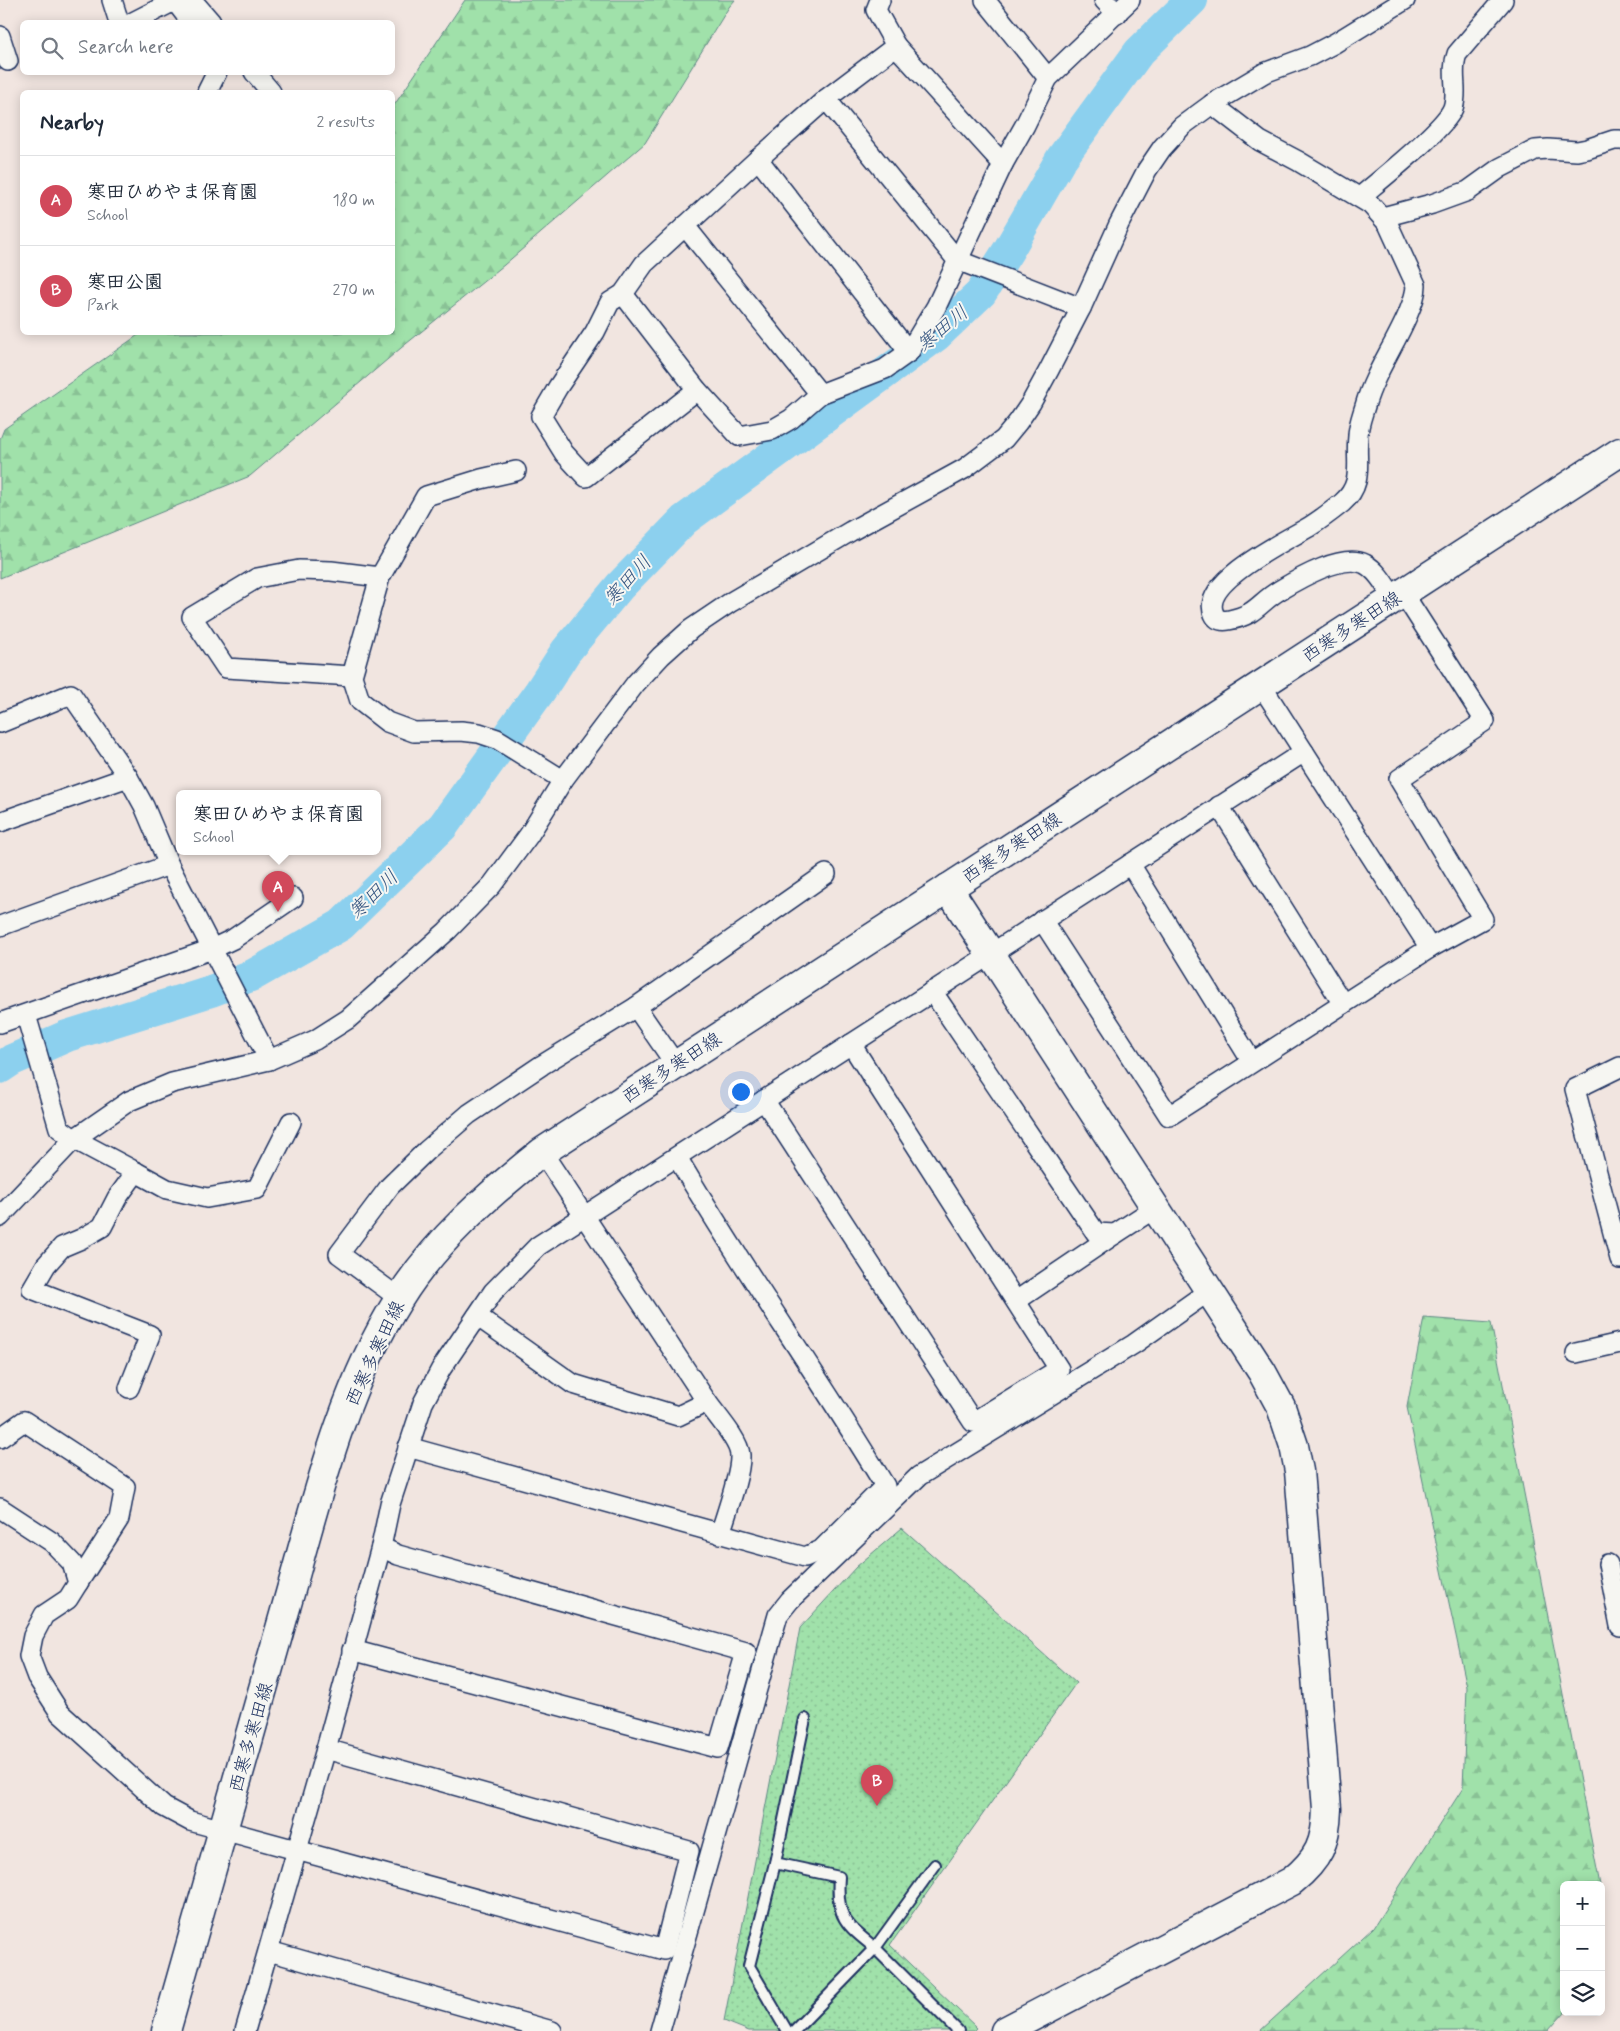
<!DOCTYPE html>
<html lang="en">
<head>
<meta charset="utf-8">
<style>
	body { margin:0; font-family:Mynerve,"Klee One",sans-serif; background:#f2f2f3; color:#1f2937 }
	.controls { position:absolute; right:15px; bottom:15px; display:grid; overflow:hidden; border-radius:8px; box-shadow:0 2px 12px #0003 }
	.controls button { width:45px; height:45px; display:grid; place-items:center; padding:0; border:0; border-bottom:1px solid #e0e1e3; background:#fff; color:#1f2937; font:25px sans-serif }
	.you { position:absolute; left:740px; top:1091px; width:18px; height:18px; margin:-12px; border:4px solid #fff; border-radius:50%; background:#1a73e8; box-shadow:0 0 0 8px #1a73e833 }
	.badge { display:grid; place-items:center; width:32px; height:32px; border-radius:50%; background:#d1495b; color:#fff; font-size:16px; font-weight:700 }
	.pin { position:absolute; translate:-50% -41px; filter:drop-shadow(0 1px 2px #0008) }
	.pin::after { content:''; position:absolute; top:26px; width:18px; height:15px; background:inherit; clip-path:polygon(0 0,100% 0,50% 100%) }
	.popup { position:absolute; left:176px; top:790px; width:205px; height:65px; box-sizing:border-box; display:grid; place-content:center; border-radius:8px; background:#fff; filter:drop-shadow(0 1px 4px #0005); font-size:16px; white-space:nowrap; color:#747a83 }
	.popup b { font-size:19px; color:#1f2937 }
	.popup::after { content:''; position:absolute; left:50%; top:100%; margin-left:-10px; border:10px solid transparent; border-top-color:#fff }
	.list { margin:0; padding:0; list-style:none }
	h2 { display:flex; justify-content:space-between; align-items:center; height:65px; margin:0; padding:0 20px; font-size:21px }
	h2 small { font-size:16px; font-weight:400; color:#747a83 }
	.list li { display:grid; grid-template-columns:32px 1fr auto; gap:15px; align-items:center; box-sizing:border-box; height:90px; padding:0 20px; border-top:1px solid #e0e1e3 }
	.list b { display:block; font-size:19px; white-space:nowrap }
	.list p { margin:0; font-size:16px; white-space:nowrap; color:#747a83 }
	.list em { font-size:16px; font-style:normal; color:#747a83 }
	.icon { flex:none; width:28px; height:28px; fill:none; stroke:currentColor; stroke-width:2; stroke-linecap:round; stroke-linejoin:round }
	.map { position:relative; flex:none; width:1620px; height:2031px; overflow:hidden }
	.search { position:absolute; background:#fff; box-shadow:0 2px 12px #0003; left:20px; top:20px; width:375px; height:55px; display:flex; align-items:center; gap:12px; box-sizing:border-box; padding:0 18px; border-radius:8px; color:#747a83; font-size:19px }
	.panel { position:absolute; background:#fff; box-shadow:0 2px 12px #0003; left:20px; top:90px; width:375px; height:245px; border-radius:8px }
	.map>svg:first-child { display:block }
	.forest { fill:url(#forest-firs); stroke:#5e8884 }
	.park { fill:url(#park-dots); stroke:#5e8884 }
	.lines { fill:none; stroke-linecap:round; stroke-linejoin:round }
	.river { stroke:#8cd0ee; stroke-width:32 }
	.lane-casing { stroke:#1b2f5e; stroke-width:14 }
	.street-casing { stroke:#1b2f5e; stroke-width:22 }
	.secondary-casing { stroke:#1b2f5e; stroke-width:31 }
	.lane { stroke:#f6f6f2; stroke-width:10 }
	.street { stroke:#f6f6f2; stroke-width:19 }
	.secondary { stroke:#f6f6f2; stroke-width:28 }
	.labels { text-anchor:middle; stroke-width:4; stroke-linejoin:round; paint-order:stroke }
	.street-label { font-size:19px; fill:#1b2f5e; stroke:#f6f6f2 }
	.water-label { font-size:20px; font-style:italic; fill:#375782; stroke:#f6f6f2 }
</style>
</head>
<body>
<div class="map">
<svg width="1620" height="2031" viewBox="0 0 1620 2031">
	<defs>
		<pattern id="forest-firs" width="22" height="20" patternUnits="userSpaceOnUse" patternTransform="scale(1.25)"><rect width="22" height="20" fill="#a0e1aa"/><path d="M5 1l3.5 6h-7zM16 11l3.5 6h-7z" fill="#89c195"/></pattern>
		<pattern id="park-dots" width="8" height="8" patternUnits="userSpaceOnUse" patternTransform="scale(1.25)"><rect width="8" height="8" fill="#a0e1aa"/><path d="M2 2h.1M6 6h.1" fill="none" stroke="#89c195" stroke-width="1.8" stroke-linecap="round"/></pattern>
	</defs>
	<rect width="100%" height="100%" fill="#f1e5e0"/>
	<filter id="ink" filterUnits="userSpaceOnUse"><feTurbulence type="fractalNoise" baseFrequency=".02" numOctaves="2"/><feDisplacementMap in="SourceGraphic" scale="10" xChannelSelector="R" yChannelSelector="G"/><feConvolveMatrix kernelMatrix="1 2 1 2 8 2 1 2 1" color-interpolation-filters="sRGB"/></filter>
	<g filter="url(#ink)">
		<g class="forest">
			<polygon points="465,0 735,0 729,7 645,143 504,265 401,348 250,476 0,578 0,439 4,429 141,333 392,332 393,107"/>
			<polygon points="1424,1318 1491,1323 1600,1885 1564,1885 1565,2012 1548,2031 1260,2031 1373,1928 1463,1788 1467,1687 1407,1407"/>
		</g>
		<polygon class="park" points="902,1528 1076,1683 890,1945 977,2028 974,2031 749,2031 724,2021 800,1628 856,1567"/>
		<g class="lines">
			<polyline class="river" points="0,1068 12,1060 67,1036 211,991 253,975 341,925 443,826 540,691 566,651 620,586 684,520 937,335 981,293 1008,251 1061,159 1139,52 1192,0"/>
			<defs>
				<g id="lane">
					<polyline points="775,1863 749,1966 787,2031"/>
					<polyline points="935,1865 875,1948 958,2031"/>
					<path d="M794 2031 875 1948C845 1924 836 1917 839 1877L775 1863 805 1719"/>
				</g>
				<g id="street">
					<polyline points="112,0 119,22"/>
					<polyline points="192,0 211,22"/>
					<polyline points="985,0 1048,78"/>
					<polyline points="1104,0 1117,14"/>
					<polyline points="175,1 191,22"/>
					<polyline points="133,22 176,0"/>
					<polyline points="0,36 8,61"/>
					<polyline points="896,46 1003,164"/>
					<polyline points="254,72 271,92"/>
					<polyline points="207,92 217,72"/>
					<polyline points="826,99 957,260 1081,308"/>
					<path d="M1212 104 1260 141 1298 161 1370 204 1388 224 1416 285C1416 295 1412 304 1408 314 1395 345 1374 374 1365 406 1362 416 1358 426 1358 436 1355 462 1365 483 1342 503 1332 511 1320 520 1309 527 1287 540 1199 582 1214 614 1217 621 1223 621 1229 620 1257 615 1259 602 1280 590 1300 578 1343 553 1365 564 1378 571 1386 587 1394 599"/>
					<polyline points="758,159 909,352"/>
					<path d="M1360 197C1380 180 1445 129 1453 108 1459 91 1450 72 1457 54L1503 0"/>
					<polyline points="1383,217 1432,204 1468,191 1500,168 1535,150 1548,149 1577,151 1587,149 1614,140 1620,140"/>
					<polyline points="685,226 820,394"/>
					<polyline points="623,294 697,390 739,436 772,430 791,419 820,394 885,369 909,352 936,307 1003,164 1025,125 1048,78 1130,0"/>
					<polyline points="697,390 586,477 564,453 541,416 558,387 595,332 610,302 623,294 644,264 758,159 826,99 896,46 876,10 880,0"/>
					<polyline points="516,471 481,479 426,496 380,577 352,676 360,701 387,722 414,732 461,731 479,733 497,739 563,780"/>
					<polyline points="352,676 226,668 192,617 257,578 299,570 331,571 380,577"/>
					<polyline points="1261,685 1430,948"/>
					<polyline points="0,723 71,694 128,777 144,806 169,865 269,1060"/>
					<polyline points="1219,806 1343,1004"/>
					<polyline points="0,822 128,777"/>
					<polyline points="1130,864 1252,1062"/>
					<polyline points="1042,920 1169,1116 1430,948 1483,919 1399,779 1485,721 1403,593"/>
					<polyline points="0,926 169,865"/>
					<polyline points="932,991 1096,1233 1115,1234 1155,1208"/>
					<polyline points="636,1007 676,1065"/>
					<polyline points="26,1015 59,1128 74,1139 136,1172 117,1198 102,1227 81,1239 62,1247 46,1265 32,1289 150,1335 129,1388"/>
					<polyline points="0,1023 212,949 233,939 293,898"/>
					<polyline points="1620,1067 1575,1089 1620,1259"/>
					<polyline points="764,1100 973,1422 1059,1369 851,1044"/>
					<path d="M542 1152 707 1402C716 1415 739 1440 740 1455 741 1474 726 1514 720 1534"/>
					<polyline points="136,1172 167,1189 207,1198 257,1189 291,1122"/>
					<polyline points="0,1217 74,1139 129,1101 172,1083 269,1060 315,1040 348,1019 447,931 492,885 529,835 563,780 636,683 661,656 691,629 731,602 851,531 964,469 1004,439 1018,422 1031,403 1049,370 1081,308 1119,224 1147,170 1162,148 1182,126 1212,104 1264,73 1310,56 1335,43 1405,0"/>
					<polyline points="399,1298 339,1254 390,1186 426,1151 469,1114 542,1065 636,1007 826,874"/>
					<polyline points="1016,1301 1115,1234"/>
					<polyline points="477,1316 573,1384 678,1416 707,1402"/>
					<polyline points="1576,1353 1620,1343"/>
					<polyline points="0,1438 24,1421 125,1487 119,1519 78,1583"/>
					<path d="M408 1447 805 1557 821 1550 885 1486C818 1374 742 1269 677 1157"/>
					<polyline points="0,1508 52,1542 72,1563 78,1583 68,1599 44,1615 33,1636 29,1656 37,1677 60,1713 164,1807 190,1821 664,1950 689,1851 326,1749"/>
					<polyline points="1608,1564 1620,1626"/>
					<polyline points="352,1650 718,1748 746,1652 398,1555 381,1547"/>
					<polyline points="269,1951 552,2031"/>
					<polyline points="245,2031 326,1749 381,1547 390,1504 423,1403 441,1369 493,1292 538,1246 1304,752"/>
					<polyline points="660,2031 778,1615 790,1600 919,1476 1134,1344 1209,1291"/>
				</g>
				<g id="secondary">
					<path d="M948 888 1262 1372 1281 1407 1294 1446 1299 1471 1327 1809C1326 1843 1319 1859 1292 1881L1005 2031"/>
					<path d="M166 2031C206 1891 246 1751 285 1611 315 1506 340 1393 399 1299 435 1241 489 1194 542 1152L1620 452"/>
				</g>
			</defs>
			<use href="#lane" class="lane-casing"/>
			<use href="#street" class="street-casing"/>
			<use href="#secondary" class="secondary-casing"/>
			<use href="#lane" class="lane"/>
			<use href="#street" class="street"/>
			<use href="#secondary" class="secondary"/>
		</g>
	</g>
	<g class="labels">
		<g class="street-label">
			<text transform="translate(1351 626) rotate(-33)" y="7">西寒多寒田線</text>
			<text transform="translate(1011 847) rotate(-33)" y="7">西寒多寒田線</text>
			<text transform="translate(671 1067) rotate(-33)" y="7">西寒多寒田線</text>
			<text transform="translate(374 1353) rotate(-65)" y="7">西寒多寒田線</text>
			<text transform="translate(250 1737) rotate(-74)" y="7">西寒多寒田線</text>
		</g>
		<g class="water-label">
			<text transform="translate(942 328) rotate(-40)" y="7">寒田川</text>
			<text transform="translate(627 580) rotate(-48)" y="7">寒田川</text>
			<text transform="translate(373 894) rotate(-44)" y="7">寒田川</text>
		</g>
	</g>
</svg>
<div class="controls">
<button>+</button>
<button>−</button>
<button><svg class="icon" aria-label="layers" viewBox="0 0 24 24"><path d="M12 4l9 5-9 5-9-5zM3 14l9 5 9-5"/></svg></button>
</div>
<div class="you"></div>
<div class="pin badge" style="left:278px;top:912px">A</div>
<div class="popup"><b>寒田ひめやま保育園</b>School</div>
<div class="pin badge" style="left:877px;top:1806px">B</div>
<div class="search"><svg class="icon" aria-label="search" viewBox="0 0 24 24"><circle cx="10" cy="10" r="6"/><path d="M15 15l6 6"/></svg>Search here</div>
<section class="panel">
<h2>Nearby<small>2 results</small></h2>
<ul class="list">
<li><span class="badge">A</span><div><b>寒田ひめやま保育園</b><p>School</p></div><em>180 m</em></li>
<li><span class="badge">B</span><div><b>寒田公園</b><p>Park</p></div><em>270 m</em></li>
</ul>
</section>
</div>
</body>
</html>
